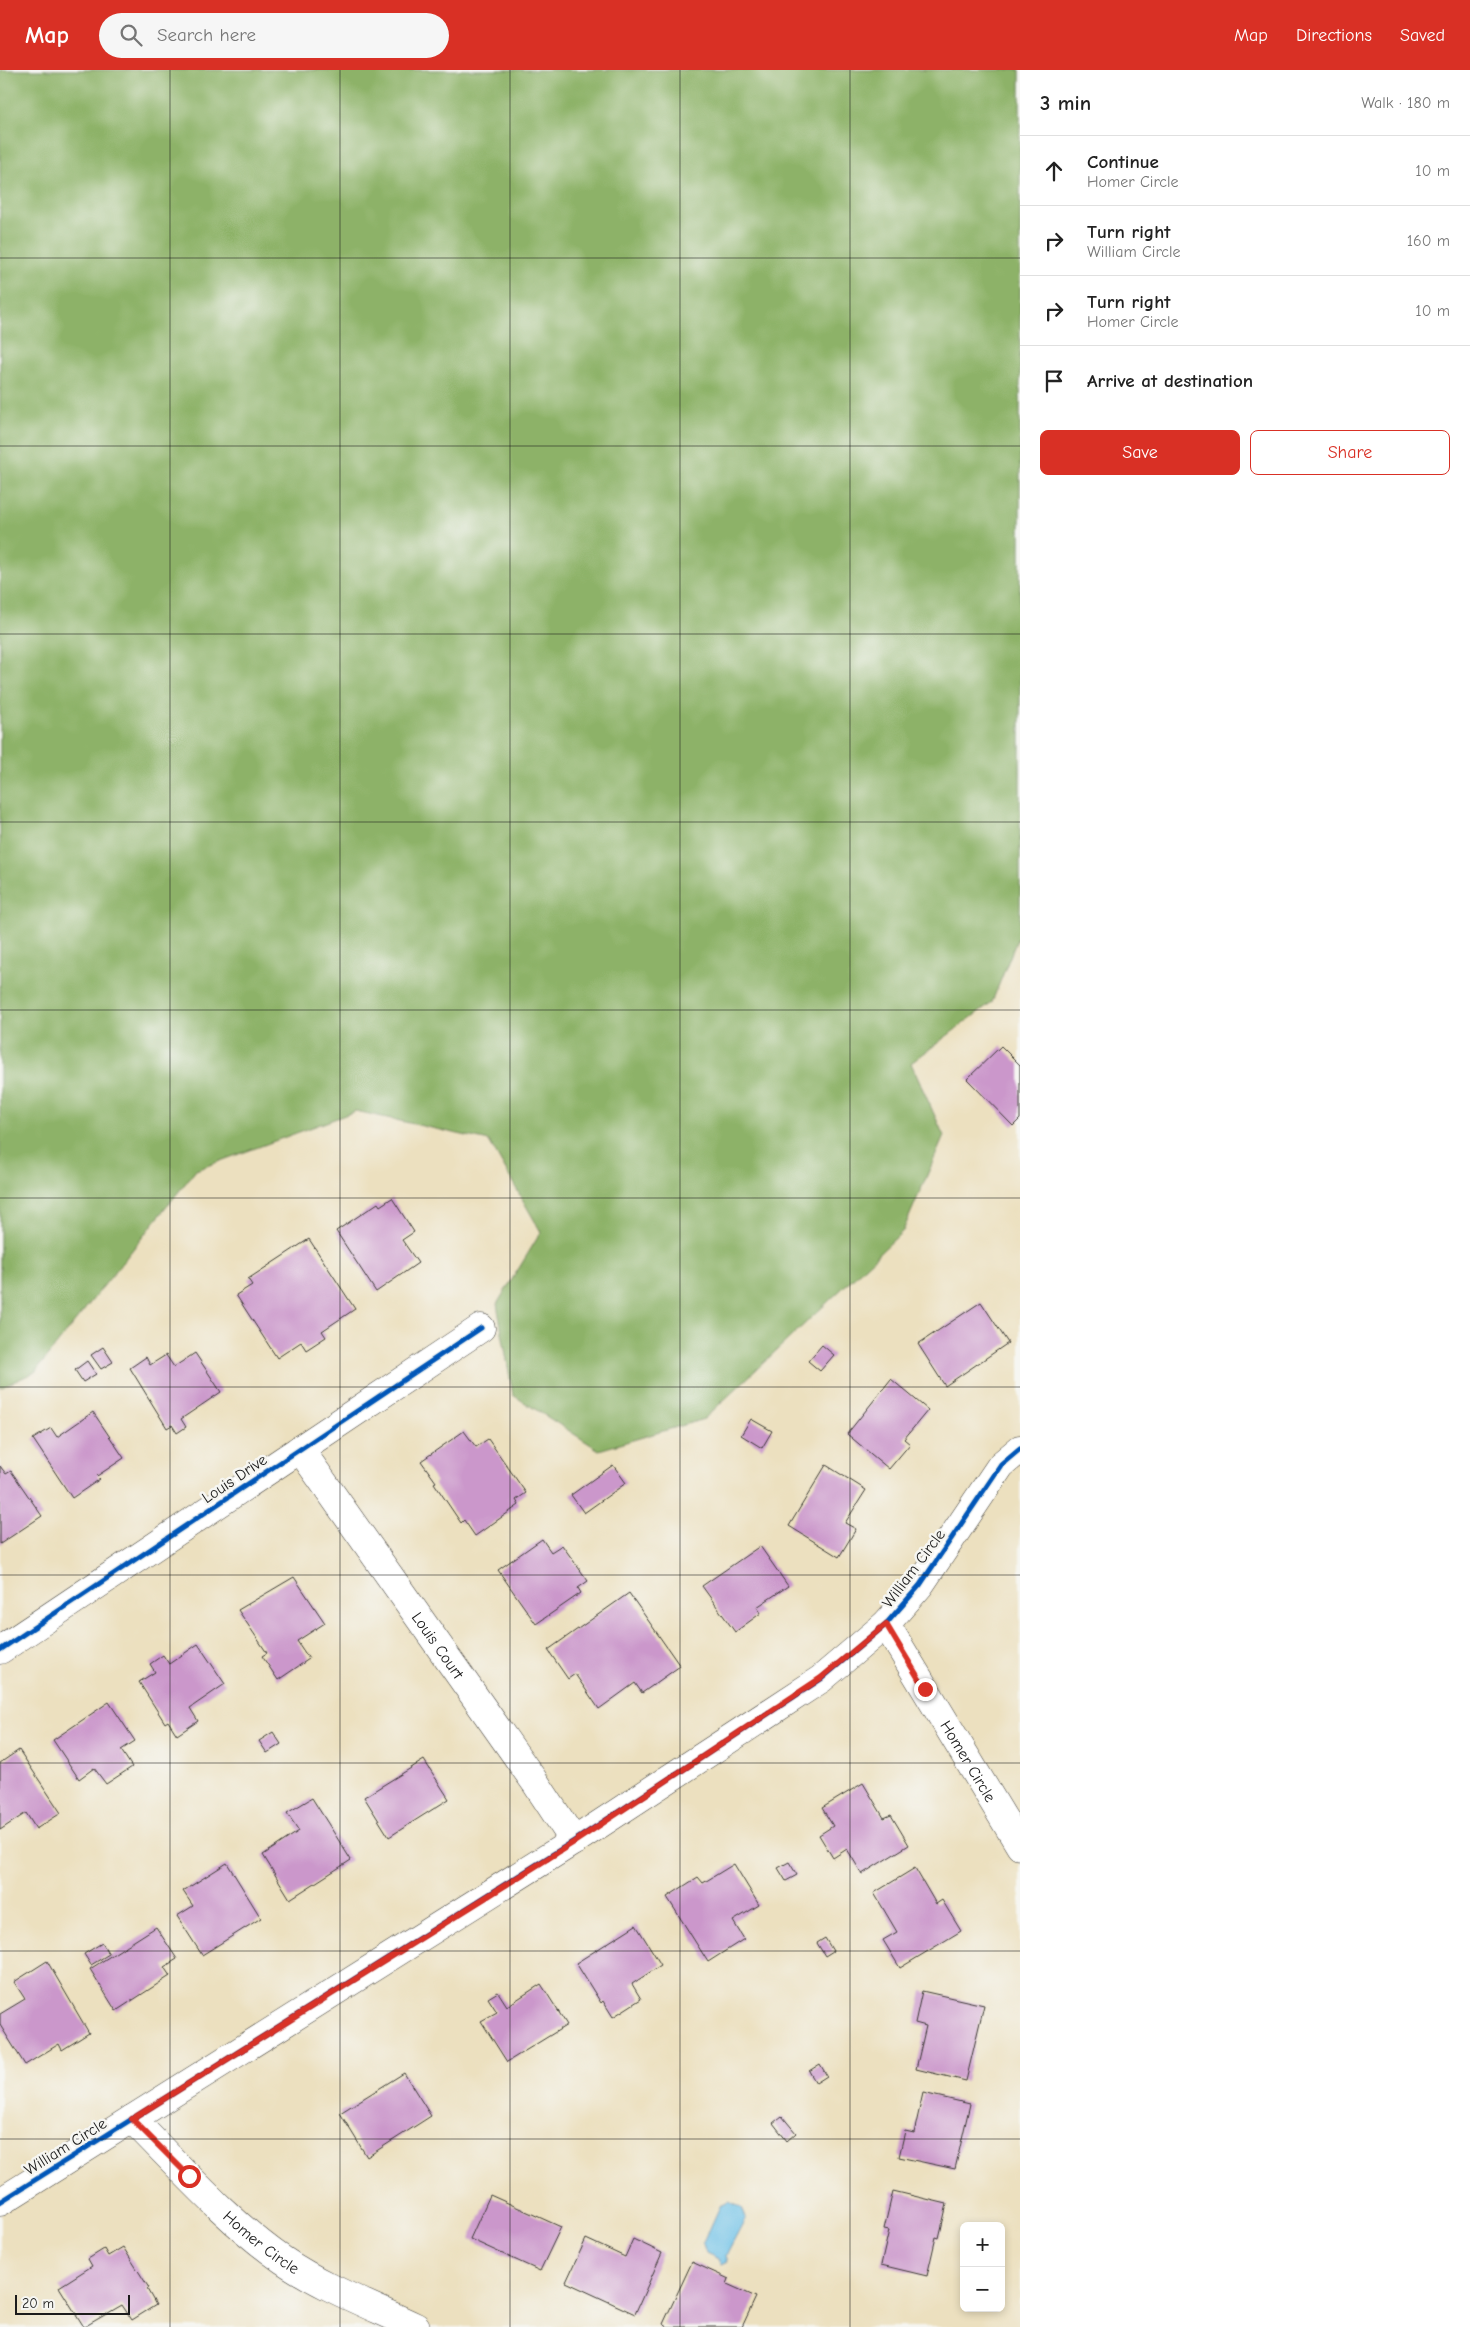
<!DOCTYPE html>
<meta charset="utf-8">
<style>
:root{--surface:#fff;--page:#f6f6f6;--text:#222;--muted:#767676;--line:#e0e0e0;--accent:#d93025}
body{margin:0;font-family:"Comic Neue",sans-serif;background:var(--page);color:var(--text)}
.controls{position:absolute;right:15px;bottom:15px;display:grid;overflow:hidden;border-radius:8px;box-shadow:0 2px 8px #0003}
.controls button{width:45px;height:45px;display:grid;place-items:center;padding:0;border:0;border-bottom:1px solid var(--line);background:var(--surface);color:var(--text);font:25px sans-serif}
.scale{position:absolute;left:15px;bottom:12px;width:115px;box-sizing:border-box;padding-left:5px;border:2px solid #1c1c1c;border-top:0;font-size:14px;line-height:18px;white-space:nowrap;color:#1c1c1c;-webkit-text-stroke:4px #f6f6f2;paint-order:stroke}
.stop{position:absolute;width:15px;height:15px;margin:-11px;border:4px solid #d93025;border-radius:50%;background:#fff}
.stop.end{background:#d93025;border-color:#fff;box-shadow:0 1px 5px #0008}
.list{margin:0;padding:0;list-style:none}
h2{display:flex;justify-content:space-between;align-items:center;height:65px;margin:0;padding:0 20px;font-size:21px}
h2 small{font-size:16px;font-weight:400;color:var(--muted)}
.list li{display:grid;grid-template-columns:32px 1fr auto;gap:15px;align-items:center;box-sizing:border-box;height:70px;padding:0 20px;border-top:1px solid var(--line)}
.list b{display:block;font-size:19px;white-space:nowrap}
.list p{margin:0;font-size:16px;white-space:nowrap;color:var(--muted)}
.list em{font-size:16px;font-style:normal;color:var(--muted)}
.actions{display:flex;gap:10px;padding:15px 20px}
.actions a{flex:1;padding:11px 0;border:1px solid var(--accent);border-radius:8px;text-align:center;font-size:18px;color:var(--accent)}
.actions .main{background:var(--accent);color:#fff}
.icon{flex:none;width:28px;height:28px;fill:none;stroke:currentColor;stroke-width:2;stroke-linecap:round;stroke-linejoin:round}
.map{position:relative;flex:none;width:1020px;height:2257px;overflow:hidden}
header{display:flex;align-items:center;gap:30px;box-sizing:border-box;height:70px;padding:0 25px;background:var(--accent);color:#fff}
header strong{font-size:24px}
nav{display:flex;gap:28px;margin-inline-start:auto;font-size:18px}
.search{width:350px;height:45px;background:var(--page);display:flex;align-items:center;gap:12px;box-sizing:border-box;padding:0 18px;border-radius:28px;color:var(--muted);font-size:19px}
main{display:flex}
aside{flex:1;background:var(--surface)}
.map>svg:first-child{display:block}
.forest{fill:#8db267;stroke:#546742}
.water{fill:#6ac0e7;stroke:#436e82}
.building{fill:#cb97cb}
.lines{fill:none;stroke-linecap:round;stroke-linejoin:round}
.street-casing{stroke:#3b3934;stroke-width:29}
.street{stroke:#fff;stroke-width:28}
.cycleway-casing{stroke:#f6f6f2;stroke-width:8}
.cycleway{stroke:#0057b8;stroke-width:5}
.route{stroke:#d93025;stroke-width:6}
.grid{fill:none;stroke:#1c1c1c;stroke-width:1;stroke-opacity:0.55}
.labels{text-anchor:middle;stroke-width:5;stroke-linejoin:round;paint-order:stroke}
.street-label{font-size:16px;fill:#1c1c1c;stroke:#f6f6f2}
</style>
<header>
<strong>Map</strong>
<div class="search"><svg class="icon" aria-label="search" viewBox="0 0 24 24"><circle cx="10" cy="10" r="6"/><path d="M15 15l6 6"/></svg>Search here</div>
<nav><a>Map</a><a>Directions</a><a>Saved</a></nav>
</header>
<main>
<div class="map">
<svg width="1020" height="2257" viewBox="0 0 1020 2257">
<rect width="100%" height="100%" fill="#f6f6f2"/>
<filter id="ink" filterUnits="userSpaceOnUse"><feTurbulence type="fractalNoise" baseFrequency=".02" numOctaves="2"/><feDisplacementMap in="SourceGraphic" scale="10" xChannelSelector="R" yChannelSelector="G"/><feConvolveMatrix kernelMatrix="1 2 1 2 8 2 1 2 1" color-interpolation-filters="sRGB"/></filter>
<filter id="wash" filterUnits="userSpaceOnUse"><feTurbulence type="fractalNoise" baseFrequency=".0096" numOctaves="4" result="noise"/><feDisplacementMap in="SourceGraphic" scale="20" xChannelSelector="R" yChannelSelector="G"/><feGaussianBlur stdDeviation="1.12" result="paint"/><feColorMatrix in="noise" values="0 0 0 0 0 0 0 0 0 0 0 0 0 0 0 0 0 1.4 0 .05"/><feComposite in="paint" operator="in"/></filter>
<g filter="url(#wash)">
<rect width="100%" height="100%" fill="#ece0bf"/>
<path class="forest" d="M 0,0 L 1020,0 L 1020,862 L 992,932 L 911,993 L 944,1066 L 903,1161 L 704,1349 L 599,1380 L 513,1325 L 497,1234 L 541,1162 L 489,1071 L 356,1041 L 196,1100 L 35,1302 L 0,1318 Z"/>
<path class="water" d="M 729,2132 L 742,2138 L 746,2148 L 726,2186 L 728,2191 L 722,2194 L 719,2189 L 706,2183 L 703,2174 L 720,2136 Z"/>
<g id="blocks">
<g class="building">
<path d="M 1001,976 L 1020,995 L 1020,1049 L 1013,1056 L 967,1009 Z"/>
<path d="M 392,1128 L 414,1162 L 402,1170 L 418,1193 L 376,1222 L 336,1161 L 378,1133 L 380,1136 Z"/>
<path d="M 309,1169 L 355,1239 L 322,1261 L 326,1267 L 306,1280 L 301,1272 L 277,1288 L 236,1225 L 252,1215 L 248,1209 Z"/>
<path d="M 981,1232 L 1008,1273 L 945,1316 L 918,1274 Z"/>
<path d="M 822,1275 L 834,1285 L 820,1301 L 808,1291 Z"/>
<path d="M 103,1277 L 113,1292 L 101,1299 L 91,1285 Z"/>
<path d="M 195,1283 L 221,1322 L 181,1349 L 186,1357 L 177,1363 L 172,1355 L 167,1358 L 130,1298 L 146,1287 L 150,1295 L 166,1285 L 174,1297 Z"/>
<path d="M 87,1291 L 96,1304 L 83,1312 L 75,1300 Z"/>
<path d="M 891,1309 L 928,1340 L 904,1369 L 910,1374 L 889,1399 L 847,1364 Z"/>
<path d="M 93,1342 L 124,1388 L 97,1406 L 100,1409 L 72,1428 L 33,1369 L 51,1358 L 57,1367 Z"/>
<path d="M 751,1349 L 772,1361 L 762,1378 L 741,1365 Z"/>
<path d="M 464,1361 L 476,1377 L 488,1369 L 526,1423 L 516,1430 L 519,1435 L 475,1466 L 464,1450 L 461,1453 L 434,1413 L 436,1412 L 421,1391 Z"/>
<path d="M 613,1395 L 626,1413 L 584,1443 L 571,1425 Z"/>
<path d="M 826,1395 L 866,1420 L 845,1453 L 856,1459 L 839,1487 L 789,1456 Z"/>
<path d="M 0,1396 L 6,1404 L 11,1401 L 42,1446 L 0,1474 Z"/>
<path d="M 542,1469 L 551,1482 L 562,1475 L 588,1511 L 578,1518 L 581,1523 L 536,1554 L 498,1500 Z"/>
<path d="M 760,1476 L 788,1516 L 757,1537 L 761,1543 L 735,1562 L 702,1516 Z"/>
<path d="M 294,1507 L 325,1553 L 297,1571 L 309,1589 L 278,1610 L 262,1586 L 267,1583 L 238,1540 Z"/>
<path d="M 629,1523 L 680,1596 L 642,1623 L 635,1613 L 599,1639 L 575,1604 L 568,1609 L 548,1580 Z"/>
<path d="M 198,1574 L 225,1614 L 190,1638 L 198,1651 L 177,1665 L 168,1651 L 165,1653 L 139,1612 L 155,1602 L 150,1594 L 163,1585 L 169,1594 Z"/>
<path d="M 109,1632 L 135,1671 L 121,1680 L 132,1697 L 106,1714 L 94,1698 L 79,1709 L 53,1670 Z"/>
<path d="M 273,1662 L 281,1674 L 267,1683 L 259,1671 Z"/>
<path d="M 19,1680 L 61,1743 L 36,1759 L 26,1743 L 0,1760 L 0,1693 Z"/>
<path d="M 424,1690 L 449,1729 L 389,1767 L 364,1727 Z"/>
<path d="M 863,1713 L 884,1748 L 891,1745 L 909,1775 L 862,1804 L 847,1779 L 833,1788 L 819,1765 L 833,1756 L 822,1738 Z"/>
<path d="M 312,1728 L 351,1790 L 290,1829 L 263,1785 L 299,1761 L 287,1743 Z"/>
<path d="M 789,1792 L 797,1805 L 786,1811 L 778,1798 Z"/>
<path d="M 227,1793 L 261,1848 L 202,1885 L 177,1846 L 193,1836 L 183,1821 Z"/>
<path d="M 734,1794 L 759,1835 L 733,1851 L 744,1869 L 708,1892 L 667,1827 L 698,1807 L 703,1813 Z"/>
<path d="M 915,1798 L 936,1834 L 942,1830 L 961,1861 L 900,1898 L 883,1870 L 897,1862 L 874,1823 Z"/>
<path d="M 636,1855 L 661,1895 L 632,1914 L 641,1929 L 613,1947 L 603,1931 L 601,1933 L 576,1893 Z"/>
<path d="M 156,1857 L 177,1889 L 164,1897 L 170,1906 L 116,1941 L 90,1899 Z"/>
<path d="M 825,1868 L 833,1881 L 825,1886 L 817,1873 Z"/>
<path d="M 102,1873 L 109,1884 L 91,1895 L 84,1884 Z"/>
<path d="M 47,1891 L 89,1963 L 62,1980 L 59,1974 L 25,1995 L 0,1955 L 0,1944 L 25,1929 L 14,1912 Z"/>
<path d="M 541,1914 L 567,1955 L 507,1992 L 481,1951 L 497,1942 L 488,1928 L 498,1922 L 507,1936 Z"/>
<path d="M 922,1921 L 984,1935 L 966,2011 L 916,1999 L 926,1956 L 915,1953 Z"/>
<path d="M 820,1994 L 827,2006 L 816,2013 L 809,2001 Z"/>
<path d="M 404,2003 L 431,2046 L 367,2087 L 340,2043 Z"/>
<path d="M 923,2023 L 970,2034 L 955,2099 L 899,2087 L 905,2061 L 914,2063 Z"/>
<path d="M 782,2046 L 796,2063 L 787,2071 L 773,2053 Z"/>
<path d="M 893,2121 L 947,2134 L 939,2168 L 936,2167 L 927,2206 L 881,2195 L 889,2160 L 884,2159 Z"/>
<path d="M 490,2125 L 561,2157 L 540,2201 L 470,2169 Z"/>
<path d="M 586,2169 L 625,2187 L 633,2169 L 662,2183 L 635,2244 L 566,2212 Z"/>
<path d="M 123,2177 L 149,2218 L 147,2219 L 156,2235 L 132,2250 L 122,2235 L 84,2257 L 59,2217 L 92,2196 L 88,2189 L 104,2179 L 108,2186 Z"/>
<path d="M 692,2192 L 729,2209 L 727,2214 L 756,2227 L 742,2257 L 668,2257 L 663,2254 Z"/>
</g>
</g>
</g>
<g filter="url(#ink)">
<use href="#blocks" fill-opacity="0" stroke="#3b3934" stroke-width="1"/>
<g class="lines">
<g class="street-casing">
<g id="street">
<path id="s1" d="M 300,1379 L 537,1715 L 574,1771"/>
<path id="s2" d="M 886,1554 L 1020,1776"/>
<path d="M 0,1580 L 481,1258"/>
<path id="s3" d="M 132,2049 C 180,2097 227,2151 283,2190 C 324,2218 372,2236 416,2257"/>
<path d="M 0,2132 L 574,1771 L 821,1609 L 886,1554 L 920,1515 L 1001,1395 L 1020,1379"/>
</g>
</g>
<use href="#street" class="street"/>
<g class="cycleway-casing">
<g id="cycleway">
<path d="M 0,1580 L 481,1258"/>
<path d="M 0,2132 L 574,1771 L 821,1609 L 886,1554 L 920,1515 L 1001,1395 L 1020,1379"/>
</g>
</g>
<use href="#cycleway" class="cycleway"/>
</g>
</g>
<g class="lines" filter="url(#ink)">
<path class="route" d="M 189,2106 L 132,2049 L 574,1772 L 821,1608 L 886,1554 L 925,1619"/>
</g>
<path class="grid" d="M 170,0 L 170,2257M 340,0 L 340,2257M 510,0 L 510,2257M 680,0 L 680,2257M 850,0 L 850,2257M 0,188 L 1020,188M 0,376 L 1020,376M 0,564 L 1020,564M 0,752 L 1020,752M 0,940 L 1020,940M 0,1128 L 1020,1128M 0,1317 L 1020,1317M 0,1505 L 1020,1505M 0,1693 L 1020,1693M 0,1881 L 1020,1881M 0,2069 L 1020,2069"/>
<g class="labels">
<g class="street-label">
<text transform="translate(234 1408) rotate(-34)" y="6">Louis Drive</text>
<text transform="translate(913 1498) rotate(-53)" y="6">William Circle</text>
<text dy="6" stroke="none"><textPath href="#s1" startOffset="240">Louis Court</textPath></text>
<text dy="6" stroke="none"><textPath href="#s2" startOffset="160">Homer Circle</textPath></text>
<text transform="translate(65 2076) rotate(-32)" y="6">William Circle</text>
<text dy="6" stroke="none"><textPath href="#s3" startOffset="179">Homer Circle</textPath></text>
</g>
</g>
</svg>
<div class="controls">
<button>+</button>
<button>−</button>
</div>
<div class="scale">20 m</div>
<div class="stop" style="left:189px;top:2106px"></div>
<div class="stop end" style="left:925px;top:1619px"></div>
</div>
<aside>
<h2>3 min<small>Walk · 180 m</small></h2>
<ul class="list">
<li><svg class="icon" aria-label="ahead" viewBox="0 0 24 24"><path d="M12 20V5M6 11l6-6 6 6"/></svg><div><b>Continue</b><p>Homer Circle</p></div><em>10 m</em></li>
<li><svg class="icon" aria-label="right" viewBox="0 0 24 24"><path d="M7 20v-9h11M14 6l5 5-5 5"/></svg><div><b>Turn right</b><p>William Circle</p></div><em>160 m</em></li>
<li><svg class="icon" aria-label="right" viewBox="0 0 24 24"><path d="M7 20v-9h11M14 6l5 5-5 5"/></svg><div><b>Turn right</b><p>Homer Circle</p></div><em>10 m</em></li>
<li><svg class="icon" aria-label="arrive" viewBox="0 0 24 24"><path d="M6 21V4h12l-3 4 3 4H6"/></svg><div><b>Arrive at destination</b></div></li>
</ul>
<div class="actions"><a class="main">Save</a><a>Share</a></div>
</aside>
</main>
